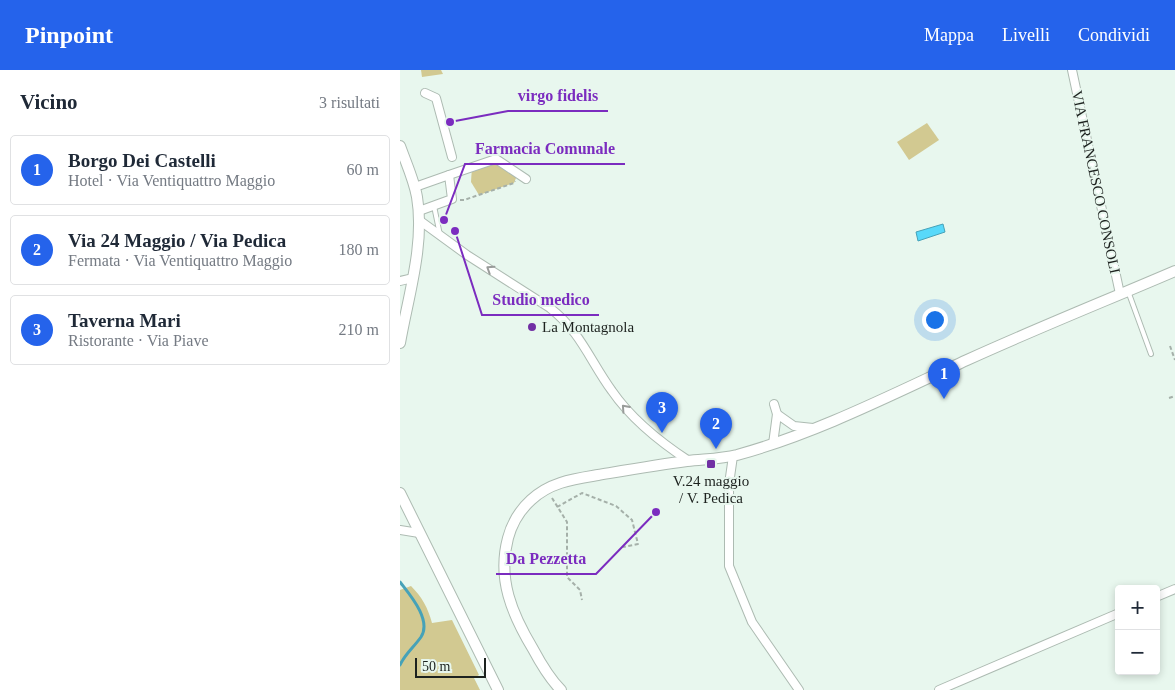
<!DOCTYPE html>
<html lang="it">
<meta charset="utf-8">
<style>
:root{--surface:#fff;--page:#f6f6f7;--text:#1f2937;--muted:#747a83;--line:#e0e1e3;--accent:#2563eb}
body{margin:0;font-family:Georgia,serif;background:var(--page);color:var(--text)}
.controls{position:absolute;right:15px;bottom:15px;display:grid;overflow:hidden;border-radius:5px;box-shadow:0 2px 8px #0003}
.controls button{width:45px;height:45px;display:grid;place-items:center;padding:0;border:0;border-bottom:1px solid var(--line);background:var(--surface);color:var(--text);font:25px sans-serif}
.scale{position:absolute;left:15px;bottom:12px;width:71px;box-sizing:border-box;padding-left:5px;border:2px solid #1d221f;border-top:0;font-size:14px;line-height:18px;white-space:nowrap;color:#1d221f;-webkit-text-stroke:4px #e8f7ee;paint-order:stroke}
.you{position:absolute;left:534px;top:249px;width:18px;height:18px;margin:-12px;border:4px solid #fff;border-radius:50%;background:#1a73e8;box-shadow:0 0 0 8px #1a73e833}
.badge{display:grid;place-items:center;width:32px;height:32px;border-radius:50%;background:var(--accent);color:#fff;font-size:16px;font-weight:700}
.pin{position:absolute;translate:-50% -41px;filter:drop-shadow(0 1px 2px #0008)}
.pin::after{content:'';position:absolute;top:26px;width:18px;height:15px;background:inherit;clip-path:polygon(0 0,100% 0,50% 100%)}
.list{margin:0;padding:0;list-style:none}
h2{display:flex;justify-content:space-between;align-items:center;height:65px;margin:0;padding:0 20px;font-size:21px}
h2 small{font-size:16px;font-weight:400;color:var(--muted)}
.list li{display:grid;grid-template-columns:32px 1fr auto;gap:15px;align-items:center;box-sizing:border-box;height:70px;margin:0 10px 10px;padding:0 10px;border:1px solid var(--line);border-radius:5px}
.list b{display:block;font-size:19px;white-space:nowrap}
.list p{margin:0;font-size:16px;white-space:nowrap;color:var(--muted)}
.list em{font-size:16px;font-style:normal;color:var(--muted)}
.map{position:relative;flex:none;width:775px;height:620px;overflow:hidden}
header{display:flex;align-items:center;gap:30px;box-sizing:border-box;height:70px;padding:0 25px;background:var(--accent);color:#fff}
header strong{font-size:24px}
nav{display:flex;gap:28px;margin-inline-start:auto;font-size:18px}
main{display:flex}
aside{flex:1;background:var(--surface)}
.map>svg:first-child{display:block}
.green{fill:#d2c991}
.water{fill:#58d9fa;stroke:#46a2b8}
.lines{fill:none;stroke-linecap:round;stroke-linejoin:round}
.stream{stroke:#46a2b8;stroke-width:3}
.lane-casing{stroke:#adbbb2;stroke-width:6}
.street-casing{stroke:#adbbb2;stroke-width:10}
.secondary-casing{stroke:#adbbb2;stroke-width:12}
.path{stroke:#a5b0a9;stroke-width:2;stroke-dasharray:4 2.5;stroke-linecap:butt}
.lane{stroke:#fff;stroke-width:4}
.street{stroke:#fff;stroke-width:8}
.secondary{stroke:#fff;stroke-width:10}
.oneway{stroke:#999c9a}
.poi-dot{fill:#712fa4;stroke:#e8f7ee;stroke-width:2}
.labels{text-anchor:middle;stroke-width:4;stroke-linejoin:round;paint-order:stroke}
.street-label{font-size:15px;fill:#1d221f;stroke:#e8f7ee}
.poi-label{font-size:15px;fill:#1d221f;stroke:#e8f7ee;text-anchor:start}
.leader{fill:none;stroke:#7b2cbf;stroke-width:2}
.callout-dot{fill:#7b2cbf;stroke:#e8f7ee;stroke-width:2}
.callout-label{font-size:16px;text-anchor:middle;font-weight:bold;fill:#7b2cbf;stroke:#e8f7ee;stroke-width:4;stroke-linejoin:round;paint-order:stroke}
</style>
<header>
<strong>Pinpoint</strong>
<nav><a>Mappa</a><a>Livelli</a><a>Condividi</a></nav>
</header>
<main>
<aside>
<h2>Vicino<small>3 risultati</small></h2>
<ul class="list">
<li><span class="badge">1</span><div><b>Borgo Dei Castelli</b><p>Hotel · Via Ventiquattro Maggio</p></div><em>60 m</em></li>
<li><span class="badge">2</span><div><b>Via 24 Maggio / Via Pedica</b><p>Fermata · Via Ventiquattro Maggio</p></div><em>180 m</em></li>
<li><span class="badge">3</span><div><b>Taverna Mari</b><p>Ristorante · Via Piave</p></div><em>210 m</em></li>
</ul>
</aside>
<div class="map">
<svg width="775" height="620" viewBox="0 0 775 620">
<rect width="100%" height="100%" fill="#e8f7ee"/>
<g class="green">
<path d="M 21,0 L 41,0 L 43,4 L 22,7 Z"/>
<path d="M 527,53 L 539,70 L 509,90 L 497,72 Z"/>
<path d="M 96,89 L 118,103 L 114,113 L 79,125 L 71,112 L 72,97 Z"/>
<path d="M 11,516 C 22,527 28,538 32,553 L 52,550 L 79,605 L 74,608 L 80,620 L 0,620 L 0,520 Z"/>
</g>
<path class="water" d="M 543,154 L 545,162 L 518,171 L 516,162 Z"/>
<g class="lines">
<path class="stream" d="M 0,512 C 10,525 32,550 21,567 C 14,577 5,584 0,595"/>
<g class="lane-casing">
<g id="lane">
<path d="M 34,136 L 40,165"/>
<path d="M 728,221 L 751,284"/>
</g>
</g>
<g class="street-casing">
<g id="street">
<path d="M 672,0 L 720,224"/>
<path d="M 25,23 L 36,28 L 52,87"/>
<path d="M 49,105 L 96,89 L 126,109"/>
<path d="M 15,117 L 49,105 L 52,129 L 19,141"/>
<path d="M 19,150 L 67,185 L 150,238 C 181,262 190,291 212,321 C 232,350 260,372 289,391"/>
<path d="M 0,211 L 13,208"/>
<path d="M 374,334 L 377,344"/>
<path d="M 373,374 L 377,344 L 394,356 L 413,358"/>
<path d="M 333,386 L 329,414 L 329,496 L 352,552 L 399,620"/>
<path d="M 0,460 L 19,463"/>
<path d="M 756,527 L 775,519"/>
<path d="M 539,620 L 719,543"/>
</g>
</g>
<g class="secondary-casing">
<g id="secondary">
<path d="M 0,76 C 6,93 14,110 17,127 C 25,174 8,227 0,273"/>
<path d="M 0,423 L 98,620"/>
<path d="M 161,620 C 149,608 141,594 133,579 C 112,544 97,509 108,468 C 112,453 120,440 131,430 C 150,412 174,409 198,405 C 228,400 257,395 287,391 C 304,389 321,389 337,385 C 417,363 491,325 567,290 C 635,259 705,231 775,201"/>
</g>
</g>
<g class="path">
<path d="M 60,130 L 64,130 L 114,113 L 115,111"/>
<path d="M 770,276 L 775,290"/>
<path d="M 769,328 L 775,326"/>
<path d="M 152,428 L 167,452 L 167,507 L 180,520 L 182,530"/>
<path d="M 157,437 L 182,423 L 216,436 L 232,450 L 238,474 L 223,477"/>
</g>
<use href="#lane" class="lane"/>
<use href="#street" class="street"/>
<use href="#secondary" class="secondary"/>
</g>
<defs><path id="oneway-chevron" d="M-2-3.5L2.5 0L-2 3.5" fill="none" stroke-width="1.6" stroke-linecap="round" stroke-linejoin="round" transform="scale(1.25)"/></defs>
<g class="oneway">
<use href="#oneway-chevron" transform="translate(90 199) rotate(-147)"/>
<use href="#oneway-chevron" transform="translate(225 338) rotate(-132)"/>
</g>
<g class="poi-dot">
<circle cx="132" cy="257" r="5"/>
<rect x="306" y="389" width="10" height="10" rx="2.5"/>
</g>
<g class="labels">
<g class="street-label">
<text transform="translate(696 112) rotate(78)" y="5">VIA FRANCESCO CONSOLI</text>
</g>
<g class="poi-label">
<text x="142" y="262">La Montagnola</text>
<text x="311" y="416" text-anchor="middle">V.24 maggio<tspan x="311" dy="17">/ V. Pedica</tspan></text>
</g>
</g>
<path class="leader" d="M50 52L108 41H208M44 150L65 94H225M55 161L82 245H199M256 442L196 504H96"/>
<g class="callout-dot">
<circle cx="50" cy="52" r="5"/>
<circle cx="44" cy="150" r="5"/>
<circle cx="55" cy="161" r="5"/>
<circle cx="256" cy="442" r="5"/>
</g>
<g class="callout-label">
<text x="158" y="31">virgo fidelis</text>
<text x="145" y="84">Farmacia Comunale</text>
<text x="141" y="235">Studio medico</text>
<text x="146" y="494">Da Pezzetta</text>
</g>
</svg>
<div class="controls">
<button>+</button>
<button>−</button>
</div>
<div class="scale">50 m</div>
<div class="you"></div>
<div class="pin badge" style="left:544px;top:329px">1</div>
<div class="pin badge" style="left:316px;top:379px">2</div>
<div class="pin badge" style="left:262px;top:363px">3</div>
</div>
</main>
